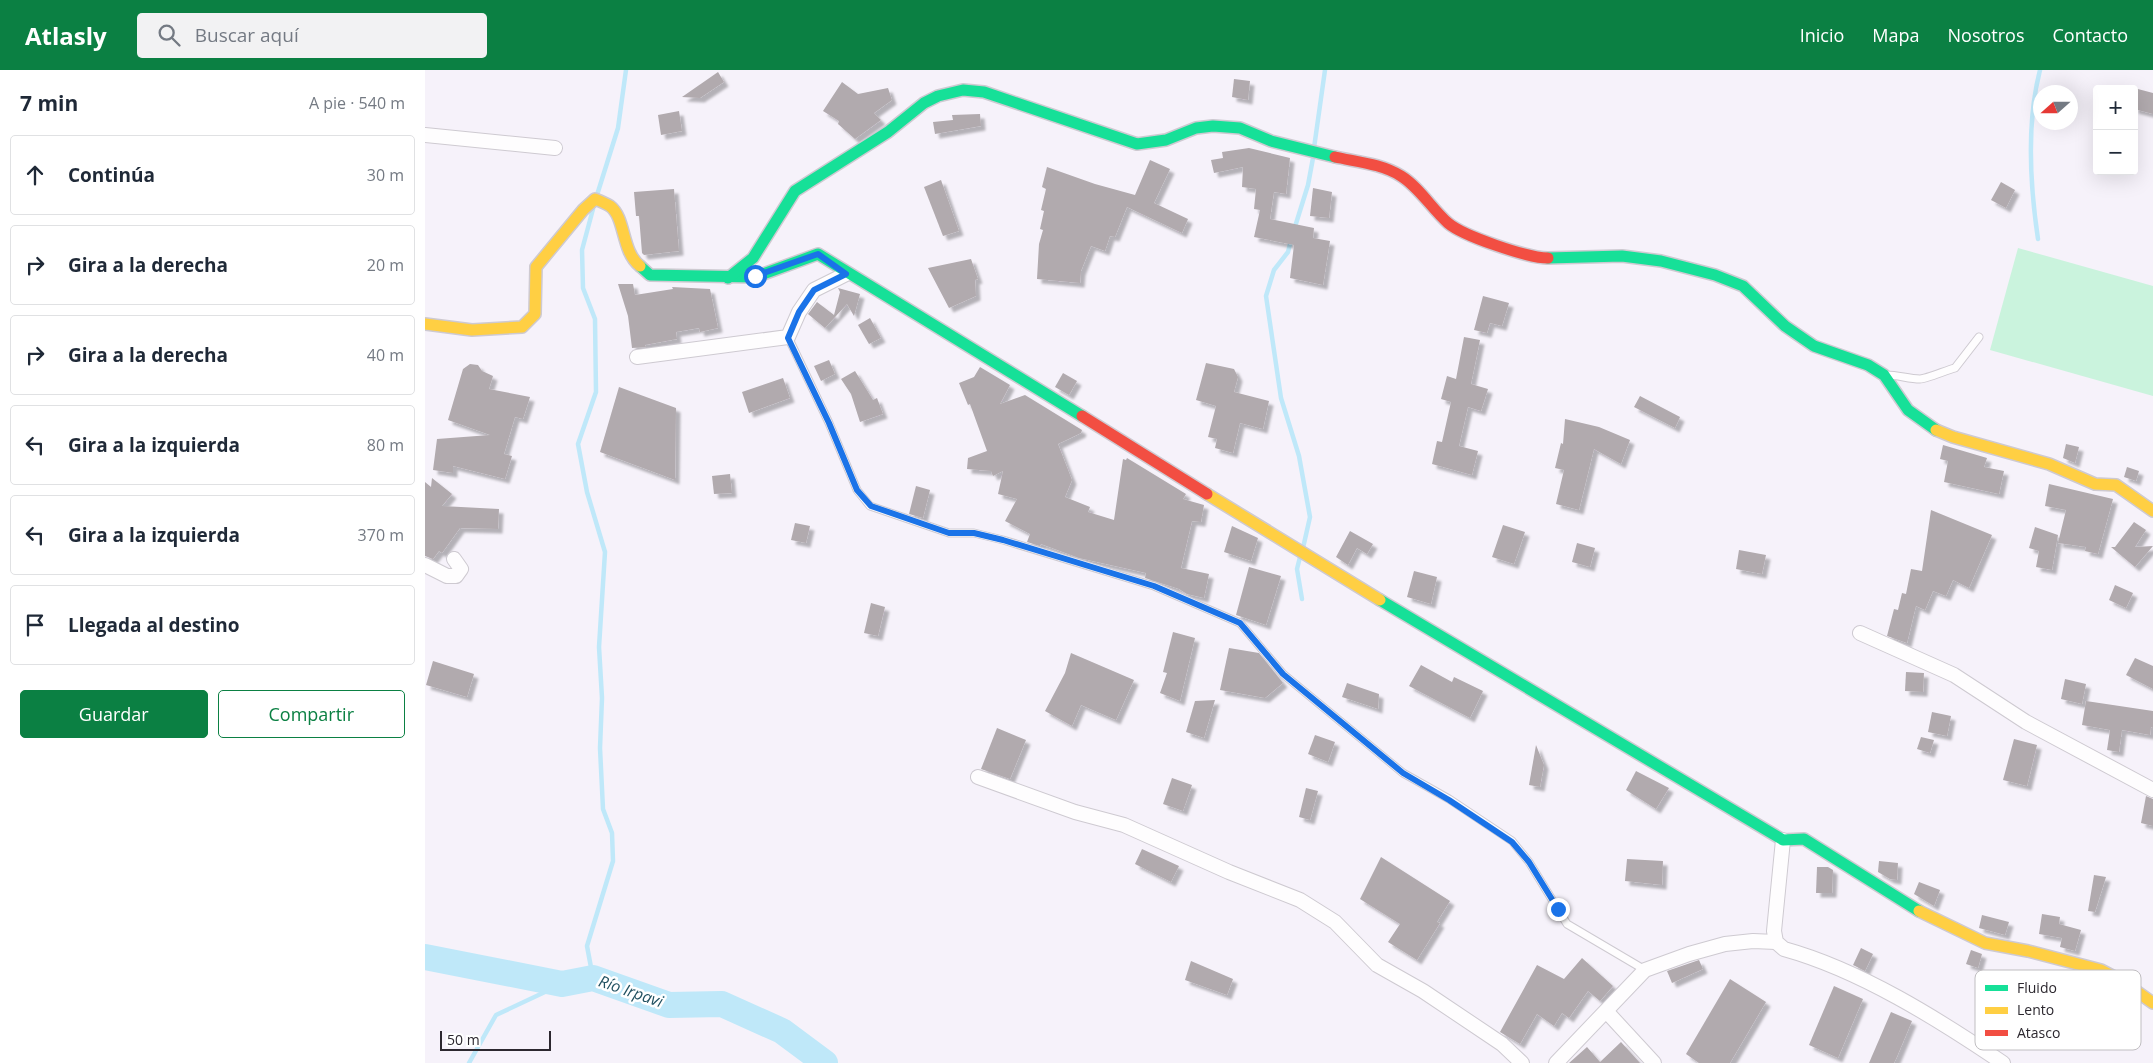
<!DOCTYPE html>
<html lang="es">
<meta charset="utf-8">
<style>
:root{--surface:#fff;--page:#f2f2f3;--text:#1f2937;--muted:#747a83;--line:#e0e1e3;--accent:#0b8043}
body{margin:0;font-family:"Open Sans",sans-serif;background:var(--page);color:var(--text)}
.controls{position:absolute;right:15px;top:15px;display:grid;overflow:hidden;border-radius:5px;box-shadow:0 5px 20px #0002}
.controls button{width:45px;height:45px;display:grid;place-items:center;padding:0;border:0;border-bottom:1px solid var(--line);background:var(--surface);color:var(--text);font:25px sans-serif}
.compass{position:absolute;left:1608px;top:15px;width:45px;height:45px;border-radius:50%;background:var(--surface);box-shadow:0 5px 20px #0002;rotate:249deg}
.scale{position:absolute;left:15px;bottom:12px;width:111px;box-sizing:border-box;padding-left:5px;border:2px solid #2c282f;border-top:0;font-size:14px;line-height:18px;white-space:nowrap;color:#2c282f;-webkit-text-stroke:4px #fff;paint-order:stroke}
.stop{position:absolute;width:15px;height:15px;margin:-11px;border:4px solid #1a73e8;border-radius:50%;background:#fff}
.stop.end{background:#1a73e8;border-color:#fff;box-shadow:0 1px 5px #0008}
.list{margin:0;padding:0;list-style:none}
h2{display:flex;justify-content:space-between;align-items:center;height:65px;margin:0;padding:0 20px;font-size:21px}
h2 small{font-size:16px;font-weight:400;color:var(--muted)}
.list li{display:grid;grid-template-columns:32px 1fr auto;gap:15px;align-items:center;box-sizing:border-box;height:80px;margin:0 10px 10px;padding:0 10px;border:1px solid var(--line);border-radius:5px}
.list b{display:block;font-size:19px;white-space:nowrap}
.list em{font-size:16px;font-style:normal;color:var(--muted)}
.actions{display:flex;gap:10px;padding:15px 20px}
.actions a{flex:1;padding:11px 0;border:1px solid var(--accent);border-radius:5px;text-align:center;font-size:18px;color:var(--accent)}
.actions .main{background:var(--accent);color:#fff}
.icon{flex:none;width:28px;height:28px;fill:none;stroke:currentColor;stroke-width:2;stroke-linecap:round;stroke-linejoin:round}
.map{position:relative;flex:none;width:1728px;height:993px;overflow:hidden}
header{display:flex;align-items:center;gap:30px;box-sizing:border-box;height:70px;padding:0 25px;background:var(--accent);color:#fff}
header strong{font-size:24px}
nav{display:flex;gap:28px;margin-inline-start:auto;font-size:18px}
.search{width:350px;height:45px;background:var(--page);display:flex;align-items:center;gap:12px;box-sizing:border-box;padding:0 18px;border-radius:5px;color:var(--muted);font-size:19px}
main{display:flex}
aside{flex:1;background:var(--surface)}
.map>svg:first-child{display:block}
.grass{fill:#caf3dd}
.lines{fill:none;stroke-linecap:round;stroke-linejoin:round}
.stream{stroke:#bfe8f9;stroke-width:4.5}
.river{stroke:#bfe8f9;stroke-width:26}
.building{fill:#b1aaae;filter:url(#shadow)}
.lane-casing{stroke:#cecad1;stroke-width:9}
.street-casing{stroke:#cecad1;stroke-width:16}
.fast-casing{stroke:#cecad1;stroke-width:14}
.slow-casing{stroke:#cecad1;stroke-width:14}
.jam-casing{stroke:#cecad1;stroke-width:14}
.lane{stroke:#fefdfe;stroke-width:7}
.street{stroke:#fefdfe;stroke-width:14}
.fast{stroke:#16e098;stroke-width:11}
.slow{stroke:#ffcf43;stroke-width:11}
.jam{stroke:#f24e42;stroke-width:11}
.route{stroke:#1a73e8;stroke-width:6}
.labels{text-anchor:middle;stroke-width:5;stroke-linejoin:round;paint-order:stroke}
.water-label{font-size:16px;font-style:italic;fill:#215161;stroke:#fff}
.key{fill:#fff;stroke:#c0bec1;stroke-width:1}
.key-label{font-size:14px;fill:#2c282f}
</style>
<header>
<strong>Atlasly</strong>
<div class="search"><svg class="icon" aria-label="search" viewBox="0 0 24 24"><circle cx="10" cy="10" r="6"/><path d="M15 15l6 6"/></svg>Buscar aquí</div>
<nav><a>Inicio</a><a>Mapa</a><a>Nosotros</a><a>Contacto</a></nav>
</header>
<main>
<aside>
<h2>7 min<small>A pie · 540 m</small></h2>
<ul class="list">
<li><svg class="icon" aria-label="ahead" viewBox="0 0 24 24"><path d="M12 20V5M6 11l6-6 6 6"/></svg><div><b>Continúa</b></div><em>30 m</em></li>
<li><svg class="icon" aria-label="right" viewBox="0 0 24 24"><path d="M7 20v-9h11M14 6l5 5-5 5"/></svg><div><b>Gira a la derecha</b></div><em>20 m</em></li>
<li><svg class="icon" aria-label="right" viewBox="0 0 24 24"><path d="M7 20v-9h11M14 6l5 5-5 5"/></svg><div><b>Gira a la derecha</b></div><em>40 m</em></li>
<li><svg class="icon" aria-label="left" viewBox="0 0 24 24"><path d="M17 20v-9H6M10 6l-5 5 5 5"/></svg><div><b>Gira a la izquierda</b></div><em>80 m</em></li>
<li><svg class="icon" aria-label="left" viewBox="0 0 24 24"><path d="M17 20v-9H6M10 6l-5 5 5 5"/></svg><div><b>Gira a la izquierda</b></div><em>370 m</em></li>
<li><svg class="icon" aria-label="arrive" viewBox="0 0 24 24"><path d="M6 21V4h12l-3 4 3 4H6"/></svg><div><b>Llegada al destino</b></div></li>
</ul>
<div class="actions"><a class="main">Guardar</a><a>Compartir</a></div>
</aside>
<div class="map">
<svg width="1728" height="993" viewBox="0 0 1728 993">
<defs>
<filter id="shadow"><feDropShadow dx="4.5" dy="4.5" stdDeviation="1" flood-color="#0004"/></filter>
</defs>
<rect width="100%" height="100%" fill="#f6f2fa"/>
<path class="grass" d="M 1593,178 L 1728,216 L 1728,326 L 1565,280 Z"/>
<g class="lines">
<g class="stream">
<path d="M 889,78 L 900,0"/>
<path d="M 172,125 L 193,58 L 201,0"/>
<path d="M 168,139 L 157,180 L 158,218 L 170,249 L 171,322 L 153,374 L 162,422 L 180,482 L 174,577 L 177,628 L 175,678 L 178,739 L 187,763 L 188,791 L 162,876 L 168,908"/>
<path d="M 869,160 L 883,115 L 888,88"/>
<path d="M 1613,169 C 1605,115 1601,54 1615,0"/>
<path d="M 866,170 L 863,182 L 849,200 L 841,226 L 856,328 L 874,386 L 885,447 L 878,478"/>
<path d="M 875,487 L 872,499 L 877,529"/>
<path d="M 44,993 L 71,945 L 137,914"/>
</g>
<path class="river" d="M 0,887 L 137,914 L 168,908 L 244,935 L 297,934 L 357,961 L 400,993"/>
</g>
<g class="building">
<path d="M 293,2 L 299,12 L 275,28 L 257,27 Z"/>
<path d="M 809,9 L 825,11 L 823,30 L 807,27 Z"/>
<path d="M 417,12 L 433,24 L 463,18 L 467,30 L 449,43 L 456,50 L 430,69 L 413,54 L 414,51 L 398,41 Z"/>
<path d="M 1709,18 L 1728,23 L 1728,44 L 1709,39 Z"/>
<path d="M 254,41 L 257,61 L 236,65 L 233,45 Z"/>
<path d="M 555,44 L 556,56 L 510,64 L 508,52 L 528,50 L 527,45 Z"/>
<path d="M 824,78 L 865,88 L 861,124 L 849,122 L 845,149 L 889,158 L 888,168 L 905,171 L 898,215 L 865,208 L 869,175 L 829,167 L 835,140 L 829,139 L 831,119 L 817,117 L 818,97 L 789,103 L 786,90 L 798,88 L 797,82 Z"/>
<path d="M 725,90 L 745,99 L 729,133 L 763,149 L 757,163 L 702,137 L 690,167 L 685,166 L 680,181 L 666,176 L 656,201 L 655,213 L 612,209 L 614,174 L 618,160 L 615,159 L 619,141 L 616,140 L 621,119 L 617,117 L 622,97 L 670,114 L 710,125 Z"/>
<path d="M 516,110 L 534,161 L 518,166 L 499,117 Z"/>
<path d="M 1576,112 L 1590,120 L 1581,138 L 1566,130 Z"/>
<path d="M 888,118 L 907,122 L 904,148 L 885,146 Z"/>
<path d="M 249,119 L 254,181 L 219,185 L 217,183 L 214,146 L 211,146 L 209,122 Z"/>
<path d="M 546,189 L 553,209 L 550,210 L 551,226 L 524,238 L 503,198 Z"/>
<path d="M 193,214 L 208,214 L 210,225 L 248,219 L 247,217 L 285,219 L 293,258 L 275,262 L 274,258 L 251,262 L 252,269 L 220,275 L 221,277 L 207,278 L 203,246 Z"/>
<path d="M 413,218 L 435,224 L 429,246 L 422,234 L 400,258 L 383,244 L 392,232 L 409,245 L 415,222 Z"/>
<path d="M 1058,226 L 1084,233 L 1077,256 L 1065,253 L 1062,263 L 1049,260 Z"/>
<path d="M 445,248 L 456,268 L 444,274 L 433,255 Z"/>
<path d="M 1039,267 L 1055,270 L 1046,314 L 1063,319 L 1056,341 L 1043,337 L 1034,376 L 1053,381 L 1047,405 L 1007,394 L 1012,371 L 1017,372 L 1026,332 L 1016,329 L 1022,306 L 1031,309 Z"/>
<path d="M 404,290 L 410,304 L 396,311 L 389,296 Z"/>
<path d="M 781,293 L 809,299 L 813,307 L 809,322 L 844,331 L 838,359 L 815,353 L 808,383 L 790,378 L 792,369 L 783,367 L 791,336 L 771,330 Z"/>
<path d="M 45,294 L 53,295 L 57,301 L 68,306 L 64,319 L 105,327 L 98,349 L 90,347 L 79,384 L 87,386 L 80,409 L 28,396 L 28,403 L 8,400 L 12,369 L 65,365 L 23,350 L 38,299 Z"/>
<path d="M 555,297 L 585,315 L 575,334 L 600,325 L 657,360 L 656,363 L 633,374 L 647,410 L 640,427 L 665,437 L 663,442 L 689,450 L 698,389 L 701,390 L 702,388 L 761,424 L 758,429 L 779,435 L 776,452 L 767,451 L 756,498 L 784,504 L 779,528 L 762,524 L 754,519 L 720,508 L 721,503 L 654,488 L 616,474 L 615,476 L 602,472 L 605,464 L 580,451 L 592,429 L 573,424 L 578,401 L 568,406 L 566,401 L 542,399 L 543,388 L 562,381 L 545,334 L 543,335 L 534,313 L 549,307 Z"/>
<path d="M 430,301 L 448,330 L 452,328 L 458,344 L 435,352 L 426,324 L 416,309 Z"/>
<path d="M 638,303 L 652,311 L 644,325 L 630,317 Z"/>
<path d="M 358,308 L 365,328 L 324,343 L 317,322 Z"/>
<path d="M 194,317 L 251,338 L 250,410 L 175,382 Z"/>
<path d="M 1215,326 L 1255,347 L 1250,358 L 1209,337 Z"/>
<path d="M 1140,349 L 1174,357 L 1205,370 L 1196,394 L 1169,379 L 1154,440 L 1131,434 L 1139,400 L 1130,398 L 1136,373 L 1138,374 Z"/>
<path d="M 1641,374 L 1654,377 L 1650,393 L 1638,388 Z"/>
<path d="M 1518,375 L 1562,388 L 1559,397 L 1579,401 L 1574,424 L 1519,412 L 1523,391 L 1515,389 Z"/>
<path d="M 1702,397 L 1714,401 L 1711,411 L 1699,407 Z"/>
<path d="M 305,404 L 307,423 L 289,424 L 287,406 Z"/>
<path d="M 7,408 L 27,424 L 17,436 L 74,439 L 73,459 L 35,458 L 17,483 L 14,481 L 8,489 L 0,486 L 0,412 L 6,417 Z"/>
<path d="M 1624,414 L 1688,429 L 1673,484 L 1660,481 L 1661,477 L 1633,473 L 1641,440 L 1620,436 Z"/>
<path d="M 491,416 L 505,420 L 498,448 L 484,444 Z"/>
<path d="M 1506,440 L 1567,465 L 1544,518 L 1528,510 L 1521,526 L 1508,521 L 1500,540 L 1491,536 L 1482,573 L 1462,566 L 1469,539 L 1473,540 L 1477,523 L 1481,524 L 1486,499 L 1497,501 Z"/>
<path d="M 1709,452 L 1721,460 L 1710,477 L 1728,476 L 1710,497 L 1686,477 L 1690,477 Z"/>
<path d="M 370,453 L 385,456 L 381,473 L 366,470 Z"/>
<path d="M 1078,455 L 1100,462 L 1089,494 L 1067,487 Z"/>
<path d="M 807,456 L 833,468 L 826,491 L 799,482 Z"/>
<path d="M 1610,457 L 1633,465 L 1627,500 L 1611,497 L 1614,481 L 1604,478 Z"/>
<path d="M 925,461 L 948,474 L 942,484 L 932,478 L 923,495 L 911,487 Z"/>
<path d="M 1152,473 L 1170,478 L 1165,497 L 1147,492 Z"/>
<path d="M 1314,480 L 1341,485 L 1337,504 L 1311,499 Z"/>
<path d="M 824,497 L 856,506 L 841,555 L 811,545 Z"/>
<path d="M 989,501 L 1012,507 L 1006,534 L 982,527 Z"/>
<path d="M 1690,515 L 1708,523 L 1701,538 L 1684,530 Z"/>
<path d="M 446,533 L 460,537 L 453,566 L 439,563 Z"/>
<path d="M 748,562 L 770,568 L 755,631 L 735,623 L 742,603 L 738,602 Z"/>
<path d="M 804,578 L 834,583 L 858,613 L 840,628 L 795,620 Z"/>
<path d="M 646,583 L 709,610 L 691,650 L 656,635 L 647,656 L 620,641 L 640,603 Z"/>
<path d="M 1710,588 L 1728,596 L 1728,619 L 1701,605 Z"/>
<path d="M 8,591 L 49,604 L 42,627 L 1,615 Z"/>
<path d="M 996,595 L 1027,612 L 1029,607 L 1058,621 L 1045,648 L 984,616 Z"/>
<path d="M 1481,602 L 1499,603 L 1498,622 L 1480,621 Z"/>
<path d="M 1640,609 L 1661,614 L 1657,634 L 1636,629 Z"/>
<path d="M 922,613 L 954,624 L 953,639 L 917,627 Z"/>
<path d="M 790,630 L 779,668 L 761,662 L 770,631 Z"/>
<path d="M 1661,631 L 1728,641 L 1728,658 L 1726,657 L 1725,665 L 1697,660 L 1694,682 L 1682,680 L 1685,660 L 1657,655 Z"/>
<path d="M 1507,642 L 1526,646 L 1522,666 L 1503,662 Z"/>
<path d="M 572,658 L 601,670 L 585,709 L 556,699 Z"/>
<path d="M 890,665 L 910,672 L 903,692 L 883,684 Z"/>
<path d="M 1496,667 L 1509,670 L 1505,683 L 1492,679 Z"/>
<path d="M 1589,669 L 1612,675 L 1602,716 L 1578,710 Z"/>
<path d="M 1111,675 L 1119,695 L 1115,717 L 1104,715 Z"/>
<path d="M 1211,701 L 1244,718 L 1231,739 L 1201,720 Z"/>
<path d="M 747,708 L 767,715 L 758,741 L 738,734 Z"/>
<path d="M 881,718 L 893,721 L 885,750 L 874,747 Z"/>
<path d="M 1721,726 L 1728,729 L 1728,756 L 1716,753 Z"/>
<path d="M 717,779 L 754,796 L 746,812 L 710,794 Z"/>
<path d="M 956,787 L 1025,831 L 1012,852 L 1015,853 L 992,890 L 963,872 L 975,854 L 935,829 Z"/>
<path d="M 1202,789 L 1238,791 L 1237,815 L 1200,811 Z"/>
<path d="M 1454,791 L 1473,793 L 1472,810 L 1465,809 L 1453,802 Z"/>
<path d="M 1392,797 L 1403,797 L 1408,800 L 1407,823 L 1391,823 Z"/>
<path d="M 1669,805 L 1681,807 L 1670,842 L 1663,841 Z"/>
<path d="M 1494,812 L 1515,820 L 1509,836 L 1489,824 Z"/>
<path d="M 1617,844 L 1635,847 L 1634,854 L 1656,860 L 1650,881 L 1635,877 L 1637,868 L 1614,864 Z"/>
<path d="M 1557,845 L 1584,852 L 1580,865 L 1554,858 Z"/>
<path d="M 1436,878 L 1448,884 L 1440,901 L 1428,895 Z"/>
<path d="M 1546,880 L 1557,884 L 1553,898 L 1541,894 Z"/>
<path d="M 1157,888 L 1188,916 L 1175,931 L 1163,921 L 1144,948 L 1137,943 L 1129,956 L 1112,944 L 1095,974 L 1075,962 L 1112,895 L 1139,909 Z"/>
<path d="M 1274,890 L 1278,899 L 1247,913 L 1242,901 Z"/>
<path d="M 766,891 L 808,909 L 802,925 L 760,910 Z"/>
<path d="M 1305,909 L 1341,932 L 1305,993 L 1274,993 L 1261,984 Z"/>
<path d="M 1409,916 L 1438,929 L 1413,988 L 1384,975 Z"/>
<path d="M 1466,942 L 1487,951 L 1471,989 L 1469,993 L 1444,993 Z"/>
<path d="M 1196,972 L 1215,993 L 1144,993 L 1162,977 L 1175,992 Z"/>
</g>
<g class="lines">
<g class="lane-casing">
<g id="lane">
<path d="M 363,267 L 404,353 L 432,420 L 445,436 L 524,463 L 549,463 L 578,470 L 729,516 L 815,553 L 858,604 L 978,703 L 1024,729 L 1087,771 L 1104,792 L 1142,854 L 1220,900"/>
<path d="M 1462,305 C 1473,305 1484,309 1495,309 C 1501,309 1522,300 1530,298 L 1554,267"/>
</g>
</g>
<g class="street-casing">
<g id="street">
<path d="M 0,65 L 130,78"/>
<path d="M 212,287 L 363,267 L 374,242 L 389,220 L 421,204"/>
<path d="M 0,495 L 22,506 L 31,506 L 36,499 L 29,489"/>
<path d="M 1435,563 L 1529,605 L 1601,652 L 1728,720"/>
<path d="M 553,707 L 650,742 L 699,755 L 804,802 L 875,830 L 910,852 L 952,895 L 998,921 L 1077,974 L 1097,993"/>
<path d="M 1358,770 L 1349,861 L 1351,872 L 1359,879 C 1435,900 1513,949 1578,993"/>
<path d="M 1182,942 L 1229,993"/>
<path d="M 1131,993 L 1220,900 L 1264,884 L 1300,874 L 1328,871 L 1351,872"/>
</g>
</g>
<g class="fast-casing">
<g id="fast">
<path d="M 1123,188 L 1197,186 L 1236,191 L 1290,205 L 1318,216 L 1360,256 L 1389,276 L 1443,295 L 1459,305 L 1483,340 L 1511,360"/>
<path d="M 215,196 L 225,205 L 330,207 L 393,184 L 657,346"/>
<path d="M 303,208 L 328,188 L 370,121 L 463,62 L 499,33 L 513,26 L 538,20 L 559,22 L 712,74 L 741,70 L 771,58 L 788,56 L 815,58 L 846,71 L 910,87"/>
<path d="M 955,530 L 1358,770 L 1379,769 L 1494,841"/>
</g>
</g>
<g class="slow-casing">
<g id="slow">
<path d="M 0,254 L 47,260 L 97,257 L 110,244 L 111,197 L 158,140 L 170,129 C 175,131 180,133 185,136 C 201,148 196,181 215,196"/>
<path d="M 1511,360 L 1528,367 L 1624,394 L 1670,414 L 1691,415 L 1728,441"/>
<path d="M 782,424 L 955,530"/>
<path d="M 1494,841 L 1560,873 L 1603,881 L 1676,900 L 1697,911 L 1728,933"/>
</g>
</g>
<g class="jam-casing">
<g id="jam">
<path d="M 910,87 C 933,92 957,94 976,106 C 994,117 1007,139 1023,153 C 1038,166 1103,188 1123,188"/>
<path d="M 657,346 L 782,424"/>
</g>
</g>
<use href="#lane" class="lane"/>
<use href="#street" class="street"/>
<use href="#fast" class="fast"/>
<use href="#slow" class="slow"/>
<use href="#jam" class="jam"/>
</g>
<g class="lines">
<path class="route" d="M 330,206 L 393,184 L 421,204 L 389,220 L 374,242 L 363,268 L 404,353 L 432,420 L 446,436 L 524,463 L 549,463 L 578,470 L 729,516 L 815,553 L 858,604 L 978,703 L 1024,730 L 1087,772 L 1104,792 L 1133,839"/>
</g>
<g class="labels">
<g class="water-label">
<text transform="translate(206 921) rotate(19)" y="6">Río Irpavi</text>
</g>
</g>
<rect x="1550" y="900" width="166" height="80" rx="8" class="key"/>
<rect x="1560" y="915" width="23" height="6" fill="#16e098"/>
<rect x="1560" y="937" width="23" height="7" fill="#ffcf43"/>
<rect x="1560" y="960" width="23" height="6" fill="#f24e42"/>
<g class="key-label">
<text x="1592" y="923">Fluido</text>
<text x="1592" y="945">Lento</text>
<text x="1592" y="968">Atasco</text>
</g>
</svg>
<div class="controls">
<button>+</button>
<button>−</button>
</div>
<svg class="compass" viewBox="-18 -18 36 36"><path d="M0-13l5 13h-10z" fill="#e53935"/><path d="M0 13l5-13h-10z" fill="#747a83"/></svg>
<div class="scale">50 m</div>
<div class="stop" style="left:330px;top:206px"></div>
<div class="stop end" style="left:1133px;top:839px"></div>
</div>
</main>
